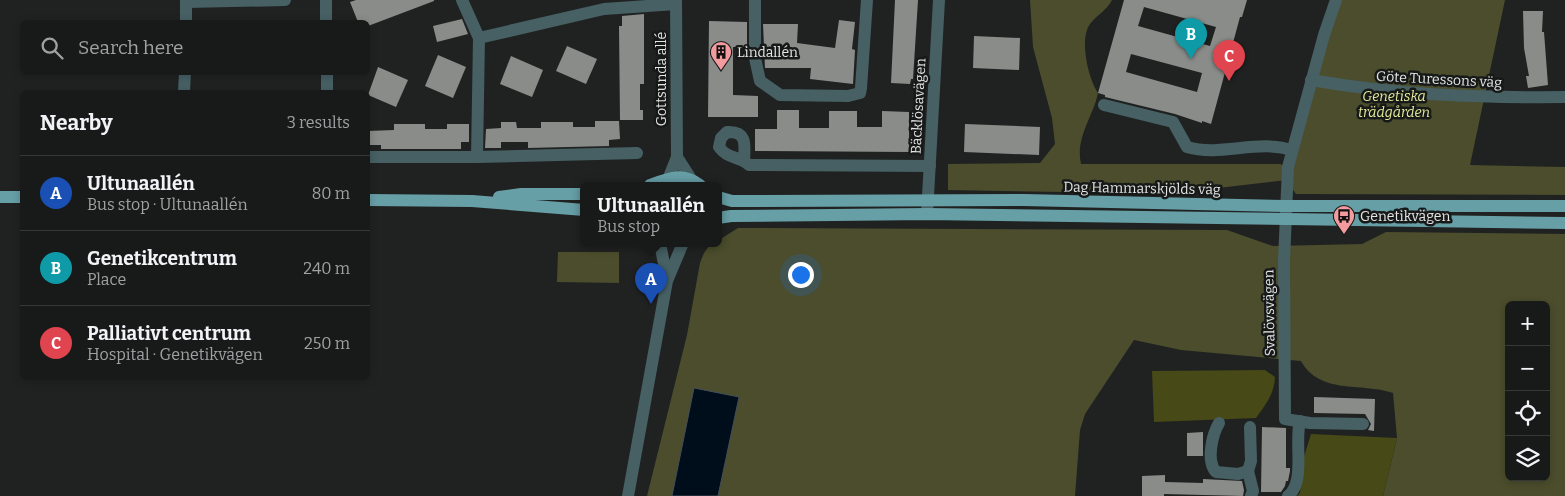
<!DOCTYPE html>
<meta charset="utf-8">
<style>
:root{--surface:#181a19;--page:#212322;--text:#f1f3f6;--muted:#9fa1a2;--line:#363838;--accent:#1a73e8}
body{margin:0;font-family:Bitter,serif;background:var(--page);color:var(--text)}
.controls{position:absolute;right:15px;bottom:15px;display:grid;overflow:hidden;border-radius:8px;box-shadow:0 2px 8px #0003}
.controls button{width:45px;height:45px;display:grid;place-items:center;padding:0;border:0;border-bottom:1px solid var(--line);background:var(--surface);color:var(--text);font:25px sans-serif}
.you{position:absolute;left:800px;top:274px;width:18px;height:18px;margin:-12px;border:4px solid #fff;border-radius:50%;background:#1a73e8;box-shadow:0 0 0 8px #1a73e833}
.badge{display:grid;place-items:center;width:32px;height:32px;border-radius:50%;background:var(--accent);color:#fff;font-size:16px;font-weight:700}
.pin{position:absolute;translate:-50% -41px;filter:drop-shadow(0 1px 2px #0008)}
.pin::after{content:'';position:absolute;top:26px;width:18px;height:15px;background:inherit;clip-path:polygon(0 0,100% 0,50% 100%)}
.popup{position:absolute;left:580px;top:182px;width:142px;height:65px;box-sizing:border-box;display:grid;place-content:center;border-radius:8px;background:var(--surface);filter:drop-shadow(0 1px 4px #0005);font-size:16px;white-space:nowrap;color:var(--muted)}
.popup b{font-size:19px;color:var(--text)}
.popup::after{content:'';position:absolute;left:50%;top:100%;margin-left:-10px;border:10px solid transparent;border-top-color:var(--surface)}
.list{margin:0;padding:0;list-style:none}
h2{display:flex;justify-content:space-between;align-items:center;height:65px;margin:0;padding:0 20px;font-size:21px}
h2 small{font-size:16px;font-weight:400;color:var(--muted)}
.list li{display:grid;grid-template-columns:32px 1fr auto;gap:15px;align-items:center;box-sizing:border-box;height:75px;padding:0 20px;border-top:1px solid var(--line)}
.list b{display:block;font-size:19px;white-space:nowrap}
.list p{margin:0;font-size:16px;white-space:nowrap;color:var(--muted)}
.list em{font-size:16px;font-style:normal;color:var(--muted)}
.icon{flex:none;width:28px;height:28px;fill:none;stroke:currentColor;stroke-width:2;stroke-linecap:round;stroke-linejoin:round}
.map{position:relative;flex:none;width:1565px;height:496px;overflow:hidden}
.search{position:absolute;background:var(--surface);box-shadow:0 2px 8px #0003;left:20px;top:20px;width:350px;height:55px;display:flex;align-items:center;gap:12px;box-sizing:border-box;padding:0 18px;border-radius:8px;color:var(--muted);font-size:19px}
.panel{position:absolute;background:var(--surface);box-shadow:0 2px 8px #0003;left:20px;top:90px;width:350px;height:290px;border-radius:8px}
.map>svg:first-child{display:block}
.green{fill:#4b4d2c;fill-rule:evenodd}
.forest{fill:#474916}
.water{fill:#000d1b;stroke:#444e58}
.building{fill:#8a8c8a;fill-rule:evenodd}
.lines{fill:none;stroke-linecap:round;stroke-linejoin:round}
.minor{stroke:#466064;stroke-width:12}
.major{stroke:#679fa7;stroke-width:12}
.labels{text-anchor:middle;stroke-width:5;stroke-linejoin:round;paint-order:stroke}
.poi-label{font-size:14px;fill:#e4e6e5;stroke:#161918;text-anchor:start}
.street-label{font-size:14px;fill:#e4e6e5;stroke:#161918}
.park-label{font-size:14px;font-style:italic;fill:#e3e999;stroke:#161918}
</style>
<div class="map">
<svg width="1565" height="496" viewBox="0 0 1565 496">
<rect width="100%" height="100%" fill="#202221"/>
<g class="green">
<path d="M 1030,0 L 1112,0 C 1107,10 1097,15 1090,24 C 1079,39 1088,78 1098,93 C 1093,117 1075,138 1081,164 L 1280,164 L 1288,167 L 1336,0 L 1505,0 L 1470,165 L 1565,167 L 1565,195 L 1296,194 L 1286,180 L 1218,188 L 1156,186 L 1126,193 L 948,190 L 948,164 L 1040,163 L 1055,144 L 1052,118 L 1033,47 Z"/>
<path d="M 738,228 L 1227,230 L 1273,246 L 1362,244 L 1386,232 L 1565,234 L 1565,496 L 1383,496 L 1397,438 L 1393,393 C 1360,382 1320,395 1301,361 L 1181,350 L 1134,340 L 1085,414 L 1080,430 L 1075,496 L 647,496 L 687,335 L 700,263 C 703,254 708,243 718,243 L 719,240 ZM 1509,305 L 1546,305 L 1546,477 L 1509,477 Z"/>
<path d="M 558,252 L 619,252 L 619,283 L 557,282 Z"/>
</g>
<g class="forest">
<path d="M 1265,370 L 1275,377 C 1274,395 1266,404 1256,418 L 1154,422 L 1152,371 Z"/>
<path d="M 1311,434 L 1397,438 L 1383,496 L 1297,496 L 1300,493 L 1302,463 Z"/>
</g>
<path class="water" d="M 694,388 L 739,397 L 718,496 L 672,496 Z"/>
<g class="building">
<path d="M 356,0 L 434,0 L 434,1 L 368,26 L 368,22 L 358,22 L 350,2 Z"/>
<path d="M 895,0 L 918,0 L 913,79 L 911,79 L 910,84 L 891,83 Z"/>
<path d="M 1124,0 L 1247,0 L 1242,17 L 1240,17 L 1211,124 L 1202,121 L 1202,123 L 1175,114 L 1105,97 L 1105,95 L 1098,93 ZM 1144,7 L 1216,27 L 1210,46 L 1138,26 ZM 1131,54 L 1202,73 L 1197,92 L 1126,72 Z"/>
<path d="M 1523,11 L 1543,11 L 1542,32 L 1544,32 L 1548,85 L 1528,88 L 1526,76 L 1529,76 L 1524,48 Z"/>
<path d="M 644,14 L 644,84 L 640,84 L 640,110 L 643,110 L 643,120 L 620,120 L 619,26 L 622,26 L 622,16 Z"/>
<path d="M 462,19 L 468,34 L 437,42 L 433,26 Z"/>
<path d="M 839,20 L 855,22 L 852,49 L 855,50 L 853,84 L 810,79 L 811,68 L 765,68 L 763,24 L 798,24 L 797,43 L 835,48 Z"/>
<path d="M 709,21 L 747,22 L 747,47 L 733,47 L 733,95 L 758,96 L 758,117 L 708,117 Z"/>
<path d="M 974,36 L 1020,38 L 1019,70 L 973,68 Z"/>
<path d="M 567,46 L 597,59 L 586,84 L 556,71 Z"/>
<path d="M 438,55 L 466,67 L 453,98 L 425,86 Z"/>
<path d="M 511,56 L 543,70 L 532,97 L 500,84 Z"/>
<path d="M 378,67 L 408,80 L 396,107 L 368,95 Z"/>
<path d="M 777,110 L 799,110 L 799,128 L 829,128 L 829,111 L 857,111 L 857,127 L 882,127 L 882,111 L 909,112 L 909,152 L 755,151 L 755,129 L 777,129 Z"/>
<path d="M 595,121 L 619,121 L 620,139 L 609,140 L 609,146 L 528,148 L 528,142 L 501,142 L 501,148 L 485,148 L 486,129 L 501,128 L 501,122 L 516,122 L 517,128 L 541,128 L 541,122 L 573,122 L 573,127 L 595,127 Z"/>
<path d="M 394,124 L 425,124 L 425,129 L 447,129 L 447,124 L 469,124 L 469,142 L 461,142 L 461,149 L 381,149 L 381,145 L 368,145 L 368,131 L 394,130 Z"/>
<path d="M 965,124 L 1040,127 L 1039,155 L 964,152 Z"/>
<path d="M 1314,397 L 1375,399 L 1374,431 L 1368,430 L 1371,424 L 1365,414 L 1314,413 Z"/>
<path d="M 1262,427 L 1286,428 L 1286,468 L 1290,468 L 1290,471 L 1288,481 L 1286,481 L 1285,486 L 1281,492 L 1261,492 Z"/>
<path d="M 1203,432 L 1203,456 L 1187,456 L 1187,433 Z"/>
<path d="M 1165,475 L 1165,482 L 1203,483 L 1203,479 L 1242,481 L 1244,490 L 1243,496 L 1164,494 L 1164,496 L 1142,496 L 1142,476 Z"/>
</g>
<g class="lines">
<g class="minor">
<path d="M 326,0 L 326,22"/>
<path d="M 462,0 L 479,38 L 604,9 L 676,4"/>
<path d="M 755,0 L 755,58 L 760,81 L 780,95 L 848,96 L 860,93 L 861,88 L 867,0"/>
<path d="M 1336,0 L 1324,35 L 1288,167 L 1284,261 L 1285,419 L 1310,423 L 1363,424"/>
<path d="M 186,2 L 285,0"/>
<path d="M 186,22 L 186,0"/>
<path d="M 479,38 L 477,157 L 637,153"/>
<path d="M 327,72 L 327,92"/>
<path d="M 1311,80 C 1396,95 1479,98 1565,97"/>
<path d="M 184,92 L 185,72"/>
<path d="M 1104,105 L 1173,122 L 1187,147 C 1221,157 1257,139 1292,150"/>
<path d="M 368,157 L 477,157"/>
<path d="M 677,157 L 691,179"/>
<path d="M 744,160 C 745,144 747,131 727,132 L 721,138 L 719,147 C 727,159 740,156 749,165 L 930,166"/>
<path d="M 669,177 L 677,157 L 676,0"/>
<path d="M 927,214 L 939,0"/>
<path d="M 660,243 L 667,280"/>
<path d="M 1219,423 C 1212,435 1206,461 1216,472 L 1238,474 L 1248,471 L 1251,461 L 1250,427"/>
<path d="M 1248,471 L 1253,491 L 1251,496"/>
<path d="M 628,496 L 667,281 L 683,243"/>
<path d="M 1288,496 C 1306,482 1294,442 1300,421"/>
</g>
<g class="major">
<path d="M 650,185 C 669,178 682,172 700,185"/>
<path d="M 0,197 L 22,197"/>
<path d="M 499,197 L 521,194 L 584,194"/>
<path d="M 718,197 L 732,201 L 1024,200 L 1285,206 L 1565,206"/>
<path d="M 368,200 L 472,201 L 584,210"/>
<path d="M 718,218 L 731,216 L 927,214 L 1565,223"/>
</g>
</g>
<defs>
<g id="building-pin" transform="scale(1.125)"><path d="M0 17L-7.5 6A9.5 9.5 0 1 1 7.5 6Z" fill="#f49b9f" stroke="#161918"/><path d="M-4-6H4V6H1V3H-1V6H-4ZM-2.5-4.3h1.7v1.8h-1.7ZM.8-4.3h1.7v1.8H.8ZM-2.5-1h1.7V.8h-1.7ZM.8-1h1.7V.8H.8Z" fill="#111"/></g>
<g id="bus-pin" transform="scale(1.125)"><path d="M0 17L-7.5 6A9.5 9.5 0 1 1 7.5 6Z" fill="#f49b9f" stroke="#161918"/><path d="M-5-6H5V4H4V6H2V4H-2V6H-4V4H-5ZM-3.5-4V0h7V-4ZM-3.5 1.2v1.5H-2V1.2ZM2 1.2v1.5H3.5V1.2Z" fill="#111"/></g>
</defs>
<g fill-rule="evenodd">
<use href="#building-pin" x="721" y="52"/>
<use href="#bus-pin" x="1344" y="216"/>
</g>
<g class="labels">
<g class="poi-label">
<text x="737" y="57">Lindallén</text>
<text x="1360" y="221">Genetikvägen</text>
</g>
<g class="street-label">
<text transform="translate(661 79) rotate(-90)" y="5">Gottsunda allé</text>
<text transform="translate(1439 79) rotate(3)" y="5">Göte Turessons väg</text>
<text transform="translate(918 106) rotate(-87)" y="5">Bäcklösavägen</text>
<text transform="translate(1142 188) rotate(1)" y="5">Dag Hammarskjölds väg</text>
<text transform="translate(1269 313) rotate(-91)" y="5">Svalövsvägen</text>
</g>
<g class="park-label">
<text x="1394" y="101">Genetiska<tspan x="1394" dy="16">trädgården</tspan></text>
</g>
</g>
</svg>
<div class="controls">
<button>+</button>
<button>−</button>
<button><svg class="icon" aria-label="locate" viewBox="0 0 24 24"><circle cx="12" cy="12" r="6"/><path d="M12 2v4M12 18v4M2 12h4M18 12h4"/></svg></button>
<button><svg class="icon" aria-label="layers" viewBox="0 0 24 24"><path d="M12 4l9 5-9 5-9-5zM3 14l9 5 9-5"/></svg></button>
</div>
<div class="you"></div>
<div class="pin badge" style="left:651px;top:304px;background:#1a4fb4">A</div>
<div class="popup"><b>Ultunaallén</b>Bus stop</div>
<div class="pin badge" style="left:1191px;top:59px;background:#0f9aa8">B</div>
<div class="pin badge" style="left:1229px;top:81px;background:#e0444e">C</div>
<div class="search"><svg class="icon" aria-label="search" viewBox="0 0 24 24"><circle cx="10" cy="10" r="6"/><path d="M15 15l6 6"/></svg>Search here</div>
<section class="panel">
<h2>Nearby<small>3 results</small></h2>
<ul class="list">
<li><span class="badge" style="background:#1a4fb4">A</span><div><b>Ultunaallén</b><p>Bus stop · Ultunaallén</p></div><em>80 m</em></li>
<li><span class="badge" style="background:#0f9aa8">B</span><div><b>Genetikcentrum</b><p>Place</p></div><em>240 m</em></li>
<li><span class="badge" style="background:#e0444e">C</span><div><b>Palliativt centrum</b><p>Hospital · Genetikvägen</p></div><em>250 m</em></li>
</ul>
</section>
</div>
